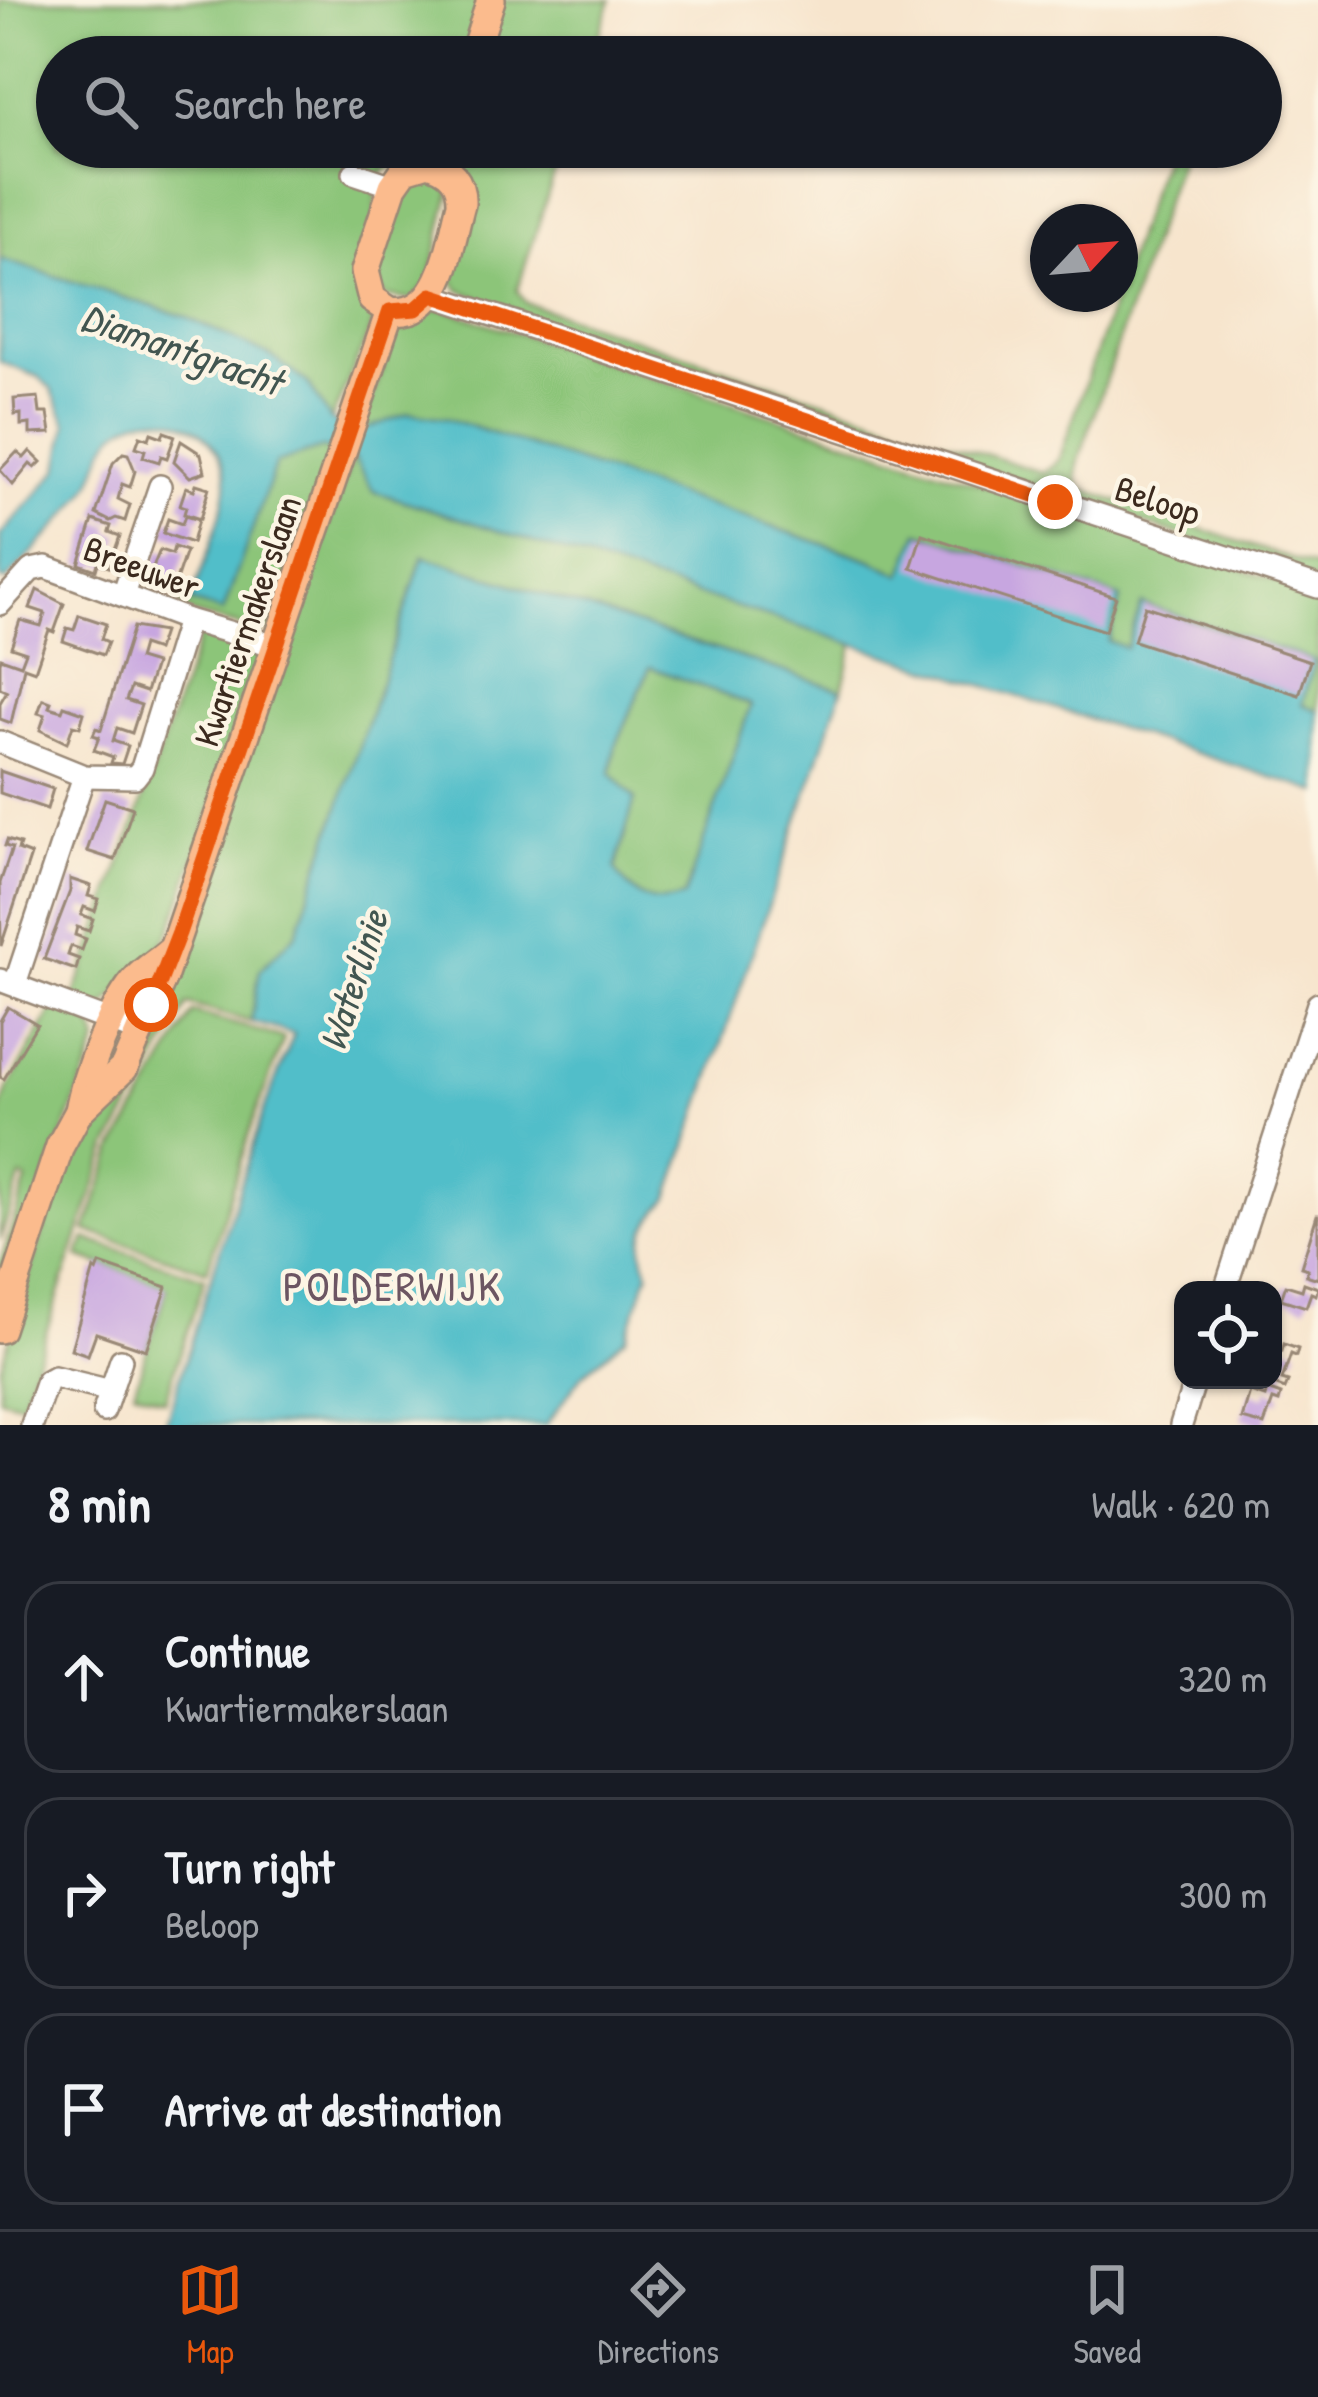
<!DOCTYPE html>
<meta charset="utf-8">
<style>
:root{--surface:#171b24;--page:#242831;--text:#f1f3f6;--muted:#9ea1a6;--line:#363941;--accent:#ea580c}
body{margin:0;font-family:"Patrick Hand",sans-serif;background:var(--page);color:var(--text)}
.controls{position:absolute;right:36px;bottom:36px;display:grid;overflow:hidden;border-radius:24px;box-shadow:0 3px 9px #0004}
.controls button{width:108px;height:108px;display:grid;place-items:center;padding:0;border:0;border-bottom:3px solid var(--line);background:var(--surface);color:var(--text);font:60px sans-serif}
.compass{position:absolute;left:1030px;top:204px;width:108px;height:108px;border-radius:50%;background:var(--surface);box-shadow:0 3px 9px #0004;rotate:64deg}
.stop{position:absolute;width:36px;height:36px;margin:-27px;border:9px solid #ea580c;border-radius:50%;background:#fff}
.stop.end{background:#ea580c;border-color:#fff;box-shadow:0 3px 12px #0008}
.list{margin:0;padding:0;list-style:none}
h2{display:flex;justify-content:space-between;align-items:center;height:156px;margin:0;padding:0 48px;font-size:51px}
h2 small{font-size:39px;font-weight:400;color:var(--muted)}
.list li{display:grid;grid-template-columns:78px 1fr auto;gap:36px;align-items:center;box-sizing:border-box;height:192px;margin:0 24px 24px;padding:0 24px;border:3px solid var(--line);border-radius:36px}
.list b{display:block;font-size:45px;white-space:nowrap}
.list p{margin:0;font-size:39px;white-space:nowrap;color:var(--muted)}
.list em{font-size:39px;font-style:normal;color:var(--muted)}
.icon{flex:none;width:66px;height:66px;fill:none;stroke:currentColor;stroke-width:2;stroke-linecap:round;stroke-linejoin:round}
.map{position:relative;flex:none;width:1318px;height:1425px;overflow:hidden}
.search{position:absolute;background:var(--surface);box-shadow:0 3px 9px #0004;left:36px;right:36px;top:36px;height:132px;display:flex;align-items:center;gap:30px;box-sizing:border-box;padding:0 42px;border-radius:66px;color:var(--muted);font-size:45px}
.sheet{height:804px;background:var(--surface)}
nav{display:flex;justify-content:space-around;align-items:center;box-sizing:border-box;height:168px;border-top:3px solid var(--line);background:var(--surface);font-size:33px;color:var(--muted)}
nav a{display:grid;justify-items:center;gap:6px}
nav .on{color:var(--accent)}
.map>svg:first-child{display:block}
.green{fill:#8cc579;stroke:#64784c;stroke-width:3}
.water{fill:#51bec9;stroke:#467474;stroke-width:3;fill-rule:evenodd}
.building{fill:#c7a6e0}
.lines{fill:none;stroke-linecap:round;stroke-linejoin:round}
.minor-casing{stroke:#998876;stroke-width:26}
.major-casing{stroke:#998876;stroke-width:32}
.minor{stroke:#fff;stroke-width:21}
.major{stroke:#fbbb8d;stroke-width:27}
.route{stroke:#ea580c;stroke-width:15}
.labels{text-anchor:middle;stroke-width:9;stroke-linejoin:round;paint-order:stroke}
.street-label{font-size:36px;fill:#3b2a1e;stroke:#fcf5e5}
.water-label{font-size:39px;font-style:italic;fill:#425651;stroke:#fcf5e5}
.quarter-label{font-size:42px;letter-spacing:3px;fill:#6c5562;stroke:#fcf5e5}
</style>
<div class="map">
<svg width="1318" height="1425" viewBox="0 0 1318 1425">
<rect width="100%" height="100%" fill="#fcf5e5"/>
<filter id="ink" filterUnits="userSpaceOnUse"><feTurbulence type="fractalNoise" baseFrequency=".00833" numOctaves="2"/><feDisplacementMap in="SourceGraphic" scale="24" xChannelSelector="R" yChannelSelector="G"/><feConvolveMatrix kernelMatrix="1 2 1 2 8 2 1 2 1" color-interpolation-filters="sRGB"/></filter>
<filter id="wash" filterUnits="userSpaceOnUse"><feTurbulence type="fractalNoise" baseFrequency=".004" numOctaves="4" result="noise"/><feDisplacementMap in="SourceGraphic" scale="48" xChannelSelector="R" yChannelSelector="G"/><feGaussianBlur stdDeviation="2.7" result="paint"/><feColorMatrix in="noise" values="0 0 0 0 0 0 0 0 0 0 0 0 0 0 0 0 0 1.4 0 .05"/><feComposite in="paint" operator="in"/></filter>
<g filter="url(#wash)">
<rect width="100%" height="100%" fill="#f7e5cd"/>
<g class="green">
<path d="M 0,0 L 485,0 L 464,57 L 57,57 L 57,147 L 432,147 L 428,153 L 384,170 L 376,197 L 373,323 L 331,421 L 308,383 L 271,356 L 183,316 L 0,259 Z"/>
<path d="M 501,0 L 611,0 L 592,57 L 484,57 Z"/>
<path d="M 457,147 L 563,147 L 517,291 L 526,303 L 1043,473 L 1059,460 L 1116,294 L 1120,294 L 1120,281 L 1166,147 L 1183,147 L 1078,463 L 1077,480 L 1081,489 L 1318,568 L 1318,582 L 508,309 L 459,290 L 451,278 Z"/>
<path d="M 419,176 L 438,176 L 450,192 L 429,283 L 411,300 L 384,296 L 376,278 L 404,189 Z"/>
<path d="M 443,309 L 1318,594 L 1318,710 L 1301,705 L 1314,662 L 1142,604 L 1126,648 L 1108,641 L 1120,598 L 920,532 L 903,575 L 871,560 L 446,418 L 360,431 L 399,324 L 431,310 Z"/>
<path d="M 322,447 L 333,451 L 270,629 L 262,632 L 194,614 L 178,604 L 191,602 L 223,611 L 276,463 Z"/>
<path d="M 353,457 L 373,491 L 854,642 L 842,690 L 423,556 L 297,933 L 260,970 L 251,1022 L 188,1004 L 107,1151 L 22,1404 L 0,1398 L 0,1368 L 68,1152 L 87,1112 L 127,1075 Z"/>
<path d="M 200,635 L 264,651 L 171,930 L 155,957 L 101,1009 L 74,998 Z"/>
<path d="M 650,667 L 751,705 L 684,898 C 651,908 632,897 615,869 L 635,799 L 611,773 L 615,748 Z"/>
<path d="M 54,1007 L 92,1023 L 98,1042 L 0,1301 L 0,1264 L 27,1180 L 21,1177 L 0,1240 L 0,1111 L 8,1088 Z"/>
<path d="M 193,1012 L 284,1038 L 252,1124 L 207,1271 L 86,1231 L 113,1152 Z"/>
<path d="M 86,1239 L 205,1278 L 165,1400 L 134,1390 L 167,1288 L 78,1257 Z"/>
</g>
<g class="water">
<path d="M 0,259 L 183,316 L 271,356 L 308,383 L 331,421 L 360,431 L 409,413 L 446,418 L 871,560 L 902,575 L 919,532 L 1121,598 L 1108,641 L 1126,648 L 1142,604 L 1315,661 L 1302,704 L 1318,710 L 1318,792 L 373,491 L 353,457 L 322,448 L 276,463 L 223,612 L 191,602 C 200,572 224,515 226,487 C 229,460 208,431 183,423 C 162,416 140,415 122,428 C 101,444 102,463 91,484 C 77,509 27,557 6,581 L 0,579 L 0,536 L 59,469 L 67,424 L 51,389 L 39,377 L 0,362 Z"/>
<path d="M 423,556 L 842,690 L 669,1198 C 648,1221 633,1241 649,1272 L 626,1337 L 583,1374 L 546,1425 L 165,1425 L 263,1112 L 294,1034 L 251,1022 L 260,970 L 297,933 ZM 650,667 L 751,705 L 684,897 C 651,908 632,897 615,869 L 635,799 L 611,773 L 615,748 Z"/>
</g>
<g id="blocks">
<g class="building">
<path d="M 38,397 L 40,413 L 48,413 L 51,433 L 30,434 L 30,424 L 21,425 L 21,414 L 15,415 L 14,399 Z"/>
<path d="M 164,432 L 175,436 L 167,458 L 161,456 L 159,462 L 143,457 L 145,450 L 136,447 L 140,436 L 149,439 L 151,433 L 162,437 Z"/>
<path d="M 181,441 L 201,454 L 205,472 L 190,477 L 174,461 Z"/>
<path d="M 30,451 L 41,462 L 35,468 L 30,464 L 13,485 L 0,470 L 17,452 L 24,458 Z"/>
<path d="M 123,453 L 128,454 L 135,471 L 130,487 L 122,484 L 118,499 L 130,505 L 125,521 L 116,518 L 110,521 L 96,514 L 113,463 Z"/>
<path d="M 196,484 L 209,488 L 200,519 L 184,514 L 186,507 L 180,505 L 186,487 L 194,490 Z"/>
<path d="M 185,516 L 198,520 L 192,543 L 163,533 L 168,519 L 182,524 Z"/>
<path d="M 93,520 L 111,526 L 109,532 L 120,536 L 109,567 L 98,563 L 96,570 L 79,564 Z"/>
<path d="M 922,534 L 1116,597 L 1105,631 L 911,568 Z"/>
<path d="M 174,547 L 186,551 L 171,595 L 159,591 L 161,584 L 150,580 L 151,572 L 160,550 L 172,554 Z"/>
<path d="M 37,590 L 64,604 L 54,632 L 49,630 L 35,671 L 24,667 L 11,723 L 0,719 L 0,703 L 7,691 L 0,688 L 0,662 L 1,658 L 21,665 L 26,652 L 11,647 L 20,620 L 41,626 L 45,613 L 30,608 Z"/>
<path d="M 1145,606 L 1310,661 L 1299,695 L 1134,641 Z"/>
<path d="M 79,615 L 106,624 L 101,639 L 108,642 L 103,655 L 63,641 L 67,628 L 74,630 Z"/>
<path d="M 133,627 L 163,632 L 157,650 L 142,645 L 138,659 L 155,664 L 146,692 L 131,687 L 126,700 L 141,705 L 132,733 L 117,728 L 113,741 L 128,746 L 122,764 L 111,763 L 113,757 L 94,750 L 99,737 L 93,735 L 96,728 L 101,730 Z"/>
<path d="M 43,699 L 51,702 L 49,707 L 62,711 L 64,706 L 84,713 L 80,727 L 73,725 L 67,743 L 40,730 L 45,715 L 38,713 Z"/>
<path d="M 0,771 L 53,789 L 47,809 L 0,793 Z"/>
<path d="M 105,799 L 133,808 L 115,860 L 87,851 Z"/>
<path d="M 7,840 L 20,844 L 18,850 L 31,855 L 1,946 L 0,883 L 12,848 L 5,846 Z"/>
<path d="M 70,879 L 91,886 L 88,896 L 99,899 L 95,911 L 84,907 L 81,915 L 93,919 L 89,931 L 77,927 L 75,935 L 86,939 L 82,950 L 71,946 L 68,955 L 79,959 L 76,970 L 44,959 L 70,891 Z"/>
<path d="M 8,1007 L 37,1024 L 4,1079 L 0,1077 L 0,1021 Z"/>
<path d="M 1317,1215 L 1318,1215 L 1318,1279 L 1306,1275 L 1308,1269 L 1301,1267 Z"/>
<path d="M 100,1264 L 167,1287 L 146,1350 L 96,1333 L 88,1355 L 71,1349 L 94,1269 L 97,1272 Z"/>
<path d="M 1304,1283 L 1318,1288 L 1316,1295 L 1311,1293 L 1306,1307 L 1281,1299 L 1286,1285 L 1302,1290 Z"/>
<path d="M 1284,1344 L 1298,1349 L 1296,1356 L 1291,1354 L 1282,1380 L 1288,1382 L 1285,1389 L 1271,1384 L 1273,1348 L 1282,1351 Z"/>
<path d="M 1267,1390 L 1281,1395 L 1279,1402 L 1273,1400 L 1264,1425 L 1242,1419 L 1250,1392 L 1265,1397 Z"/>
</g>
</g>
</g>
<g filter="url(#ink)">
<use href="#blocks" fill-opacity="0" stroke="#998876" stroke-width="3"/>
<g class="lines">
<g class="minor-casing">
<g id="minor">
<path d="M 354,173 L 393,186"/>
<path d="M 432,295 L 1318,587"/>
<path d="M 123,595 L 160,486"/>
<path d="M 0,604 L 31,570 L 46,567 L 188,620 L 276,646"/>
<path d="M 0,742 L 84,776 L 135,777 L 142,768 L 188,620"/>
<path d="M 0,980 L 139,1032"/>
<path d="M 15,984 L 84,776"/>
<path d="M 1225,1290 L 1318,1004"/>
<path d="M 104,1411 L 121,1360"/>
<path d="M 32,1425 L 47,1381 L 54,1377 L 111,1391"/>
<path d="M 1181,1425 L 1195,1380"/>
</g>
</g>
<g class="major-casing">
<g id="major">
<path d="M 473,57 L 491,0"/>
<path d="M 428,162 C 450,168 462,181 461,204 C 450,242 443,319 390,311 L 372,299 L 365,271 L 393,186 L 405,169 Z"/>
<path d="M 79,1111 C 85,1075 113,1003 138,977 C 147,968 159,961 169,952"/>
<path d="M 0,1329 L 60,1146 L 79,1111 L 124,1068 L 164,975 L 390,311"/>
</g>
</g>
<use href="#minor" class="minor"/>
<use href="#major" class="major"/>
</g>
</g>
<g class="lines" filter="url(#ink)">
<path class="route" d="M 151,1005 L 179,933 L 390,311 L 416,309 L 432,295 L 1055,502"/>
</g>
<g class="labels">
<g class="street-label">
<text transform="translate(1158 500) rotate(18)" y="13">Beloop</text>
<text transform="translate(142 567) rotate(20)" y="13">Breeuwer</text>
<text transform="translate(247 621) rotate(-71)" y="13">Kwartiermakerslaan</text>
</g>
<g class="water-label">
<text transform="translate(182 349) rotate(19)" y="14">Diamantgracht</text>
<text transform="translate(353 980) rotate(-72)" y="14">Waterlinie</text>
</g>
<g class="quarter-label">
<text x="393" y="1301">POLDERWIJK</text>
</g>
</g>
</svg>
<div class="controls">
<button><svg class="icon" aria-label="locate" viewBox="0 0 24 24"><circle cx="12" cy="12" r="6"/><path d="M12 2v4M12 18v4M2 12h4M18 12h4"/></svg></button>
</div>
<svg class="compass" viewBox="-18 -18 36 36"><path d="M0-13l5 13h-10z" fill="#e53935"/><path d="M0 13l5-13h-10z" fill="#9ea1a6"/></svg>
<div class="stop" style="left:151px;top:1005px"></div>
<div class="stop end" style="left:1055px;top:502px"></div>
<div class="search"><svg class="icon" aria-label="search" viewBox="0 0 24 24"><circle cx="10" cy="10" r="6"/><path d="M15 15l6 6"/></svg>Search here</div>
</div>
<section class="sheet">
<h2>8 min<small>Walk · 620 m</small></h2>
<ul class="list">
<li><svg class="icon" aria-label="ahead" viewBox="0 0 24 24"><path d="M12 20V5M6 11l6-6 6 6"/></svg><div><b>Continue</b><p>Kwartiermakerslaan</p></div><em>320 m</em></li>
<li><svg class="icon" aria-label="right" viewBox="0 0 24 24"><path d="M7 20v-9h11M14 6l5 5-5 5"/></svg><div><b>Turn right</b><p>Beloop</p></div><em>300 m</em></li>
<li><svg class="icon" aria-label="arrive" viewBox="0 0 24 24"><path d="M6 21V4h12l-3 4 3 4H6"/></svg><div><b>Arrive at destination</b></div></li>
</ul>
</section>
<nav>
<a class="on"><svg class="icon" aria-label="map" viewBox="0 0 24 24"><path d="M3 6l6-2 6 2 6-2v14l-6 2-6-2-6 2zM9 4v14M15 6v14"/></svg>Map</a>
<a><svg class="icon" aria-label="directions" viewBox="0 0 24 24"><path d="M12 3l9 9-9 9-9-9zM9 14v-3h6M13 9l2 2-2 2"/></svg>Directions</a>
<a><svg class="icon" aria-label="saved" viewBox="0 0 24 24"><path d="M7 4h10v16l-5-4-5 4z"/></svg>Saved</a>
</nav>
